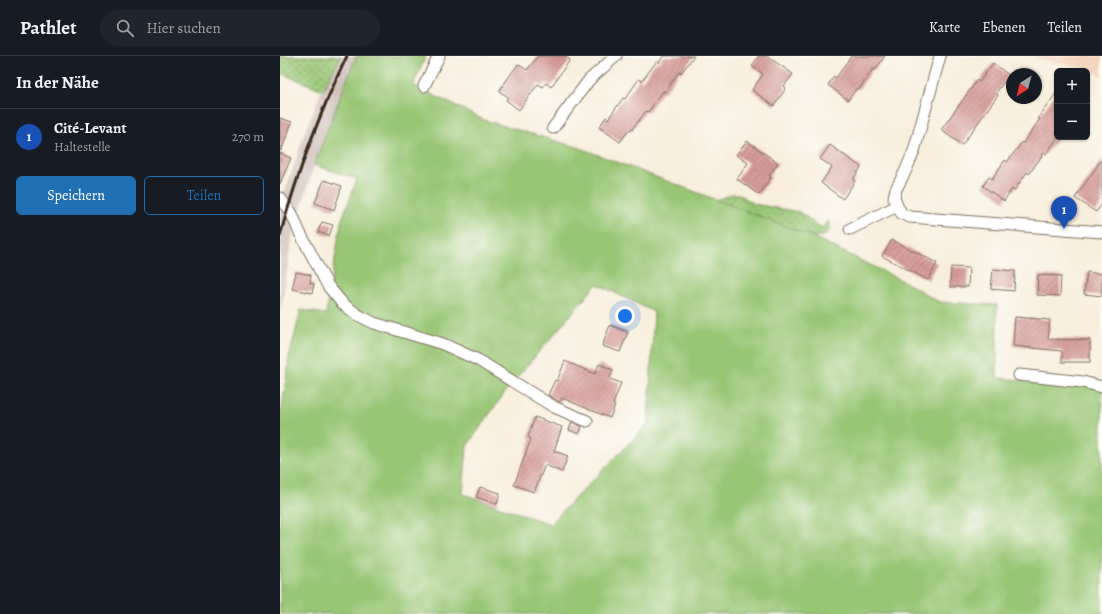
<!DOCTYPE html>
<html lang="de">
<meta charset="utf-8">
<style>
:root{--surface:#171b24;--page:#20242c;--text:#f1f3f6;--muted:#9ea1a6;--line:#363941;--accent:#1f6fb2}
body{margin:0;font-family:Alegreya,serif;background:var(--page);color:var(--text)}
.controls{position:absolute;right:12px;top:12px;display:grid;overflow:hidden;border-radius:6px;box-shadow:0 1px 3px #0004}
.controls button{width:36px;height:36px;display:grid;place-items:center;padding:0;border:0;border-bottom:1px solid var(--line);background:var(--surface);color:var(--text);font:20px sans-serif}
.compass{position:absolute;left:726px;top:12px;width:36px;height:36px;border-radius:50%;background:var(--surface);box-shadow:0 1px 3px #0004;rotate:216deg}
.you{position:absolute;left:345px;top:260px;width:14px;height:14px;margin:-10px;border:3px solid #fff;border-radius:50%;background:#1a73e8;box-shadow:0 0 0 6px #1a73e833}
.badge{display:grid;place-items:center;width:26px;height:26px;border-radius:50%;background:var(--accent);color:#fff;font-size:13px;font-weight:700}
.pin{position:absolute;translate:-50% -33px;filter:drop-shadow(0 1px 2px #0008)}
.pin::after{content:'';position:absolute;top:21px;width:14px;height:12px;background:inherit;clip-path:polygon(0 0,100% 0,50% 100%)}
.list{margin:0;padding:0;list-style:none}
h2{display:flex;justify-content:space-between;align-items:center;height:52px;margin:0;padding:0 16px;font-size:17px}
h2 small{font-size:13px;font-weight:400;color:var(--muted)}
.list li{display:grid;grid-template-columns:26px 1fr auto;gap:12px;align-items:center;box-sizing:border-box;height:56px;padding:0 16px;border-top:1px solid var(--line)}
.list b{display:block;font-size:15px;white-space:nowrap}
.list p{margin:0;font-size:13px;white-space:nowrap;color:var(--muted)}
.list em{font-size:13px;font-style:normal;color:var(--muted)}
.actions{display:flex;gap:8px;padding:12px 16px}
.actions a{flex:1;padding:9px 0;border:1px solid var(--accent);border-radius:6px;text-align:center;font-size:14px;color:var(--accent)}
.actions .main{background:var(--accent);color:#fff}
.icon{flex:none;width:22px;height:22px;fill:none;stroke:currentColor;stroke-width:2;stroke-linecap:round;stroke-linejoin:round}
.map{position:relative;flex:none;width:822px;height:558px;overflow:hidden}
header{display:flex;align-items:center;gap:24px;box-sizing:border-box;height:56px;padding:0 20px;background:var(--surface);border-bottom:1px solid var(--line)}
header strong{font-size:19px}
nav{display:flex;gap:22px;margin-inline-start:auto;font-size:14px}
.search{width:280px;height:36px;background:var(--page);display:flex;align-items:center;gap:10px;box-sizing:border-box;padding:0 14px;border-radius:22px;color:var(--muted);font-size:15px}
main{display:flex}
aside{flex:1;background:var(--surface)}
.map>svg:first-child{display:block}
.built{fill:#f3d4be}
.railway{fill:#cfc0ba}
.grass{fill:url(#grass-dots);stroke:#6a784a}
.green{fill:#98c675;stroke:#6a784a;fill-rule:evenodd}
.building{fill:url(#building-hatch)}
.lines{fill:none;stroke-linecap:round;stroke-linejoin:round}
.minor-casing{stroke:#7d6f60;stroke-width:13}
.minor{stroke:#fff;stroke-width:11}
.rail{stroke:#3b2a1e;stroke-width:3}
</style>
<header>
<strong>Pathlet</strong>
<div class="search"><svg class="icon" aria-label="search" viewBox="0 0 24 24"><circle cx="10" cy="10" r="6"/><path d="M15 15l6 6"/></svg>Hier suchen</div>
<nav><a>Karte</a><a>Ebenen</a><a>Teilen</a></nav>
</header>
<main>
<aside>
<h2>In der Nähe<small></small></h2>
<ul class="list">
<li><span class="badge" style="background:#1a4fb4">1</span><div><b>Cité-Levant</b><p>Haltestelle</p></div><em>270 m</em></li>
</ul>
<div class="actions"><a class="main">Speichern</a><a>Teilen</a></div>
</aside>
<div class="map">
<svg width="822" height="558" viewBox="0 0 822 558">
<defs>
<pattern id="grass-dots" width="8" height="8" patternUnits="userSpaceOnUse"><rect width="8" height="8" fill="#98c675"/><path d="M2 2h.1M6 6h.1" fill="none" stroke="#7da15f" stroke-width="1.8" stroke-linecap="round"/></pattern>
<pattern id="building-hatch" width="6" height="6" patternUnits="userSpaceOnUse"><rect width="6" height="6" fill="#d59b96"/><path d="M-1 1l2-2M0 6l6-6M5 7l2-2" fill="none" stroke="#ae7f7a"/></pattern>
</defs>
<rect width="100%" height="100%" fill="#fdfcf7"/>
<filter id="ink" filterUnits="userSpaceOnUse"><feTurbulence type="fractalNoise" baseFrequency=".025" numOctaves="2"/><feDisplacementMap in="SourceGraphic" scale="8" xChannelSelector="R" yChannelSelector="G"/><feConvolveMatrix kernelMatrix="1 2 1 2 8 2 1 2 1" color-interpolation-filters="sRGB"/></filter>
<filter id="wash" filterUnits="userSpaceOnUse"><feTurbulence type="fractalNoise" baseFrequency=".012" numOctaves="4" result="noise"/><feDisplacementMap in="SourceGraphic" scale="16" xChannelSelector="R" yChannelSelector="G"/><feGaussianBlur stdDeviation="0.9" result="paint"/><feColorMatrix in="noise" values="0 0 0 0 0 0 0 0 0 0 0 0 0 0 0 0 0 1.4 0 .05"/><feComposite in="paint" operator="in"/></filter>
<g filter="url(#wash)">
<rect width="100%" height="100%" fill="#f8eedc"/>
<path class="built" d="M 747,0 L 822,0 L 822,21 L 814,15 Z"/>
<path class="railway" d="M 56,0 L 77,0 L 73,8 L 37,101 L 12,181 L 0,260 L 0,152 L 23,81 Z"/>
<g class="grass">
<path d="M 0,0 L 61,0 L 43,34 L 0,17 Z"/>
<path d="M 452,138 L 459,138 L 474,148 L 519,156 L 542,172 L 548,165 L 551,173 L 544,180 L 531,180 L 435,144 Z"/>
</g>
<path class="green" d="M 77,0 L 146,0 L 133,29 L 204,64 L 300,92 L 531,180 L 627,227 L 659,246 L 717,249 L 717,322 L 822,331 L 822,558 L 0,558 L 0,364 L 9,301 L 21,254 L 46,258 L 61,166 L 77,123 L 34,109 L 73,8 ZM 317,228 L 374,256 L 368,368 L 270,468 L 183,438 L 187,390 L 228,332 Z"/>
<g id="blocks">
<g class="building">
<path d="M 258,0 L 285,0 L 290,4 L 271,31 L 266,27 L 263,31 L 258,28 L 239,54 L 226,44 L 228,41 L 219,35 L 238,8 L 247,14 Z"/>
<path d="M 383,0 L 414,0 L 401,17 L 399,16 L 385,36 L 383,35 L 368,56 L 366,55 L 351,75 L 349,74 L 340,86 L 319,71 L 326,61 L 328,63 L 343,42 L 345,43 L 359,23 L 362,25 L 377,5 L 379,7 Z"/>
<path d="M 479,0 L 487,0 L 513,18 L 504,30 L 506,32 L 494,50 L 472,34 L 483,18 L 472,10 Z"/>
<path d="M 571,0 L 605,0 L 595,14 L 593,13 L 579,33 L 577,32 L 568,44 L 548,29 L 554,20 L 556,22 Z"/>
<path d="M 713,7 L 729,19 L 716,37 L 718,39 L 682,89 L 661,74 L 697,24 L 699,26 Z"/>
<path d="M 777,36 L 777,83 L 766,98 L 764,97 L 749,118 L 747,116 L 734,135 L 732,133 L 724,145 L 703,130 L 709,121 L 712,123 L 725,104 L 727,106 L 742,86 L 743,87 L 760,63 L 758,62 Z"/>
<path d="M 0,62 L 12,66 L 1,95 L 0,95 Z"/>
<path d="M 467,85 L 498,107 L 489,119 L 491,121 L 479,139 L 457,123 L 468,107 L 456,99 Z"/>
<path d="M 550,89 L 581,111 L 573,124 L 575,125 L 563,143 L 541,127 L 552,111 L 540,103 Z"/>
<path d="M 0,97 L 11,102 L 0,128 Z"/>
<path d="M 822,103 L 822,148 L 816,156 L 795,142 Z"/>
<path d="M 44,124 L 62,130 L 54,154 L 35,147 Z"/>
<path d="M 42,166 L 53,169 L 49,180 L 38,176 Z"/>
<path d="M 612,184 L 657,207 L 648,224 L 602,200 Z"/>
<path d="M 671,211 L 689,212 L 688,231 L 670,231 Z"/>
<path d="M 713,213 L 735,215 L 734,235 L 711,233 Z"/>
<path d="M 16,216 L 31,219 L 30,227 L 34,228 L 32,237 L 12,233 Z"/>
<path d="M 807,216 L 822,218 L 822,240 L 804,238 Z"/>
<path d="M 758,219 L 781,220 L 780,240 L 757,239 Z"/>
<path d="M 735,261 L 770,264 L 768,283 L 810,284 L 810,306 L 782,306 L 782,295 L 733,290 Z"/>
<path d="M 330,269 L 348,276 L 340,296 L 322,290 Z"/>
<path d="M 285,305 L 315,318 L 319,308 L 333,314 L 330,323 L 341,327 L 333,348 L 335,349 L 330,362 L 282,342 L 280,346 L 268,339 L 275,324 L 277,325 Z"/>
<path d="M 255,361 L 282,371 L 274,395 L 288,400 L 282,416 L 265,409 L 254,436 L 234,429 L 251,383 L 248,381 Z"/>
<path d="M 292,366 L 302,371 L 299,378 L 289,374 Z"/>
<path d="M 200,431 L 220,437 L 217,448 L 196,441 Z"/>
</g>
</g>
</g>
<g filter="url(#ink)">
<use href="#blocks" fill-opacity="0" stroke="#7d6f60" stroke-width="1"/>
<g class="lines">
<g class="minor-casing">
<g id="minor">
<path d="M 660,0 L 634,95 L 625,116 L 616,133 L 614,142 L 617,150 L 622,158 L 630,161 L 822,176"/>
<path d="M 144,30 L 159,0"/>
<path d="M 273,72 L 309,24 L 336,0"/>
<path d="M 0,142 L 12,158 L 19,175 L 48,230 L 63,248 L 78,259 L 94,267 L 163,288 L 198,304 L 274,351 L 307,365"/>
<path d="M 570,173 L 617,150"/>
<path d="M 739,319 L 803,326 L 822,331"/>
</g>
</g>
<use href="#minor" class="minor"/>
<path class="rail" d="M 0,180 C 17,118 39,58 67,0"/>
</g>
</g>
</svg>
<div class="controls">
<button>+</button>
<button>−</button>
</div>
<svg class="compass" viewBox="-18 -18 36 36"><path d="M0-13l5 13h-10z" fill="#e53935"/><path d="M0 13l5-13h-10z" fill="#9ea1a6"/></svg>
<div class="you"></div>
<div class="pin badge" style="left:784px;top:173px;background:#1a4fb4">1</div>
</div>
</main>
